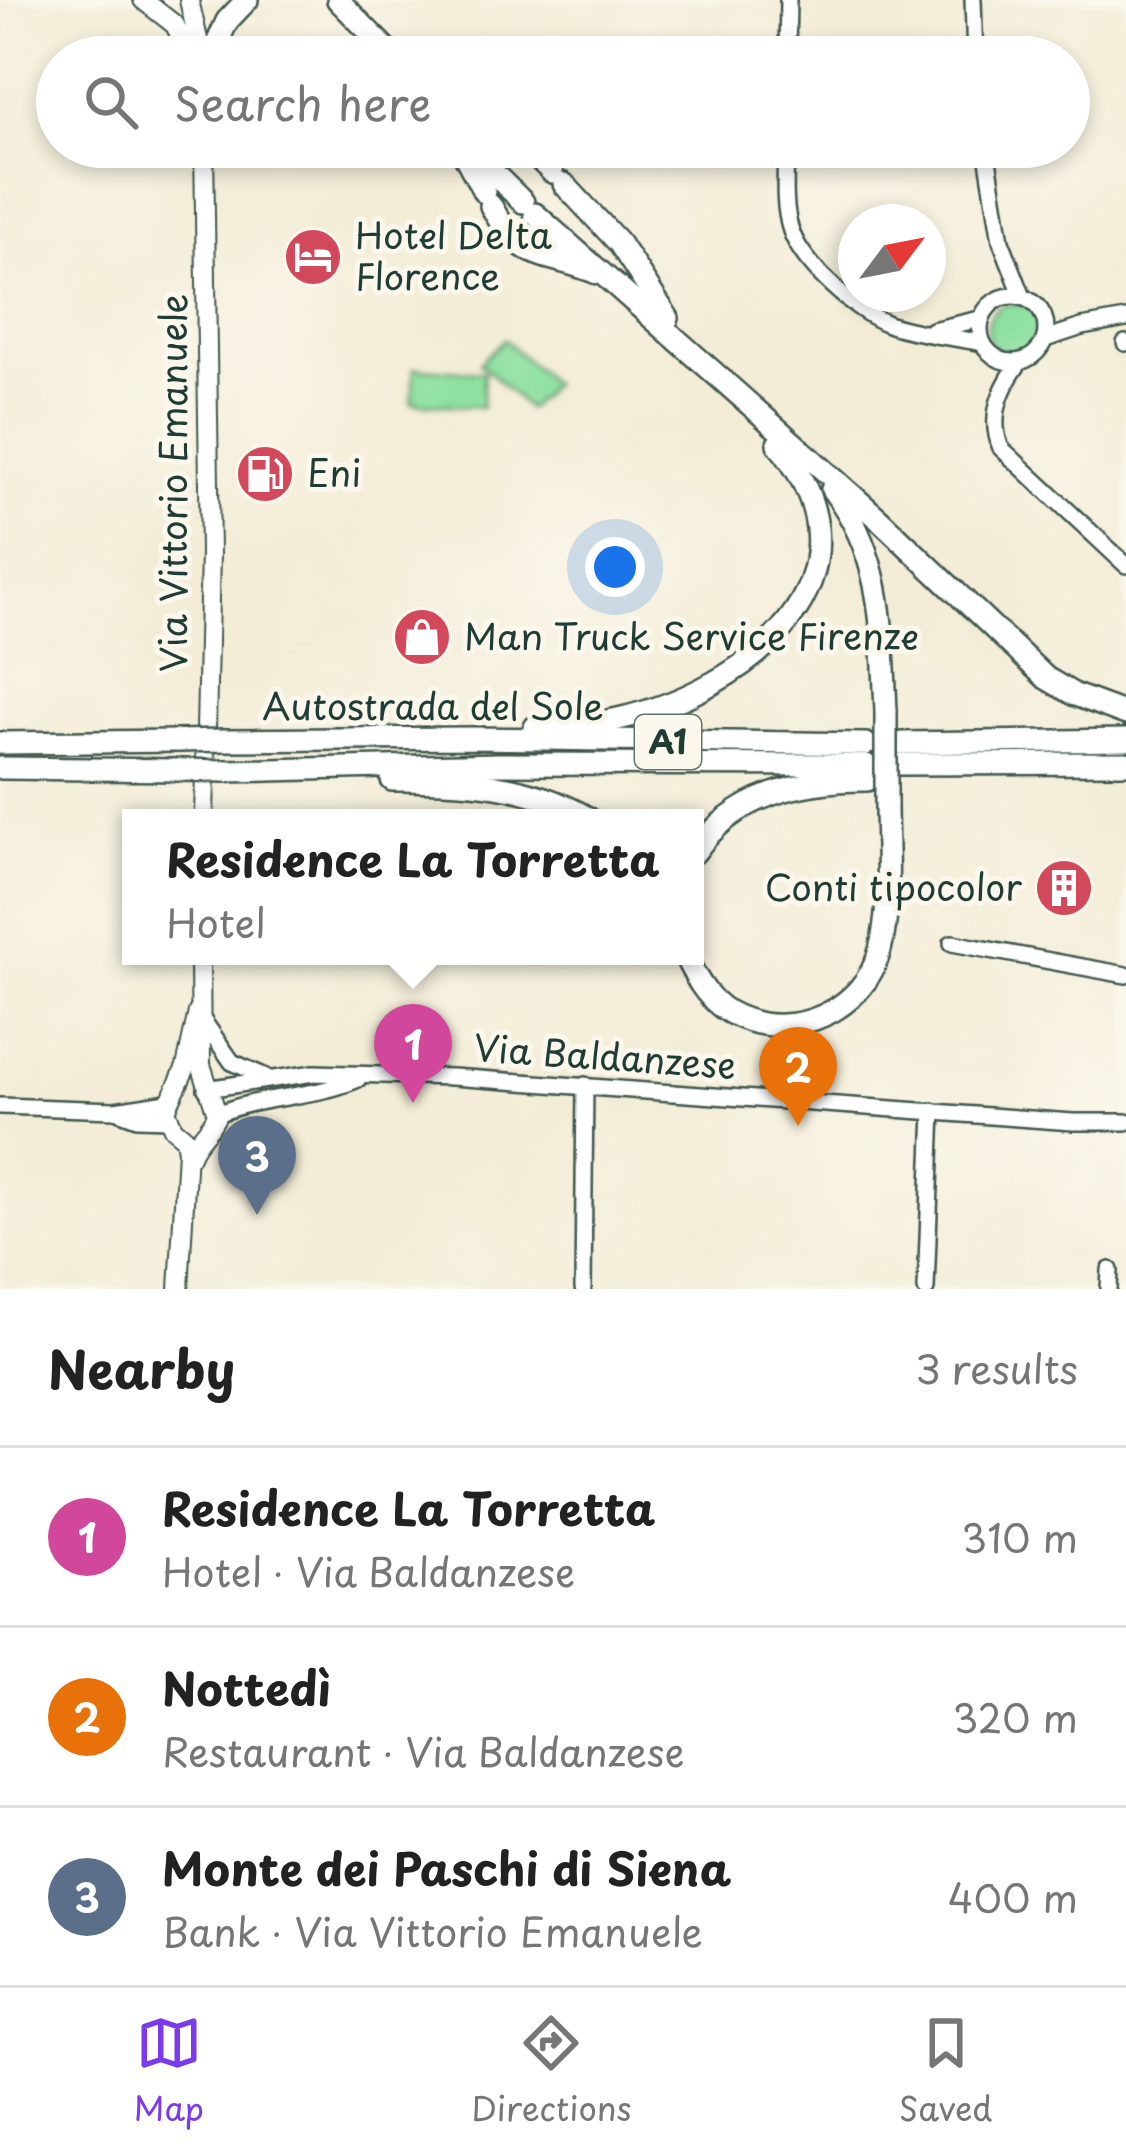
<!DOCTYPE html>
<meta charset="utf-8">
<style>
:root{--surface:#fff;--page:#f2f2f2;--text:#222;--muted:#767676;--line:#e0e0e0;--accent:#7c3aed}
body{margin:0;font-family:"Playpen Sans",sans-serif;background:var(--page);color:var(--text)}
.compass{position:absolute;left:838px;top:204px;width:108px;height:108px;border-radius:50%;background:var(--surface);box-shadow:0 6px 18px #0003;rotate:58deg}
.you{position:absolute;left:615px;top:567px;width:42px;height:42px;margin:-30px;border:9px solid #fff;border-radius:50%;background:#1a73e8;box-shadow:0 0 0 18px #1a73e833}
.badge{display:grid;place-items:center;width:78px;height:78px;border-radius:50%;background:var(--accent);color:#fff;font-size:39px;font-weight:700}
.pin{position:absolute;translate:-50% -99px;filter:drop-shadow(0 3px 6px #0008)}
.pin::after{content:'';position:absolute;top:63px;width:42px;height:36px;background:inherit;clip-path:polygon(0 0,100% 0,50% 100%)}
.popup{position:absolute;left:122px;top:809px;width:582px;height:156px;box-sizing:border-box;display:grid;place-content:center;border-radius:0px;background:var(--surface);filter:drop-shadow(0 3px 9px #0005);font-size:39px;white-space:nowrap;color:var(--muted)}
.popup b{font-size:45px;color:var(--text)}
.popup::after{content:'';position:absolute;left:50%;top:100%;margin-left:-24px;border:24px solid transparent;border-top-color:var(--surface)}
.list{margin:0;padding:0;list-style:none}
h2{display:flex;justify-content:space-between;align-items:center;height:156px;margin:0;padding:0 48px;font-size:51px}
h2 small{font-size:39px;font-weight:400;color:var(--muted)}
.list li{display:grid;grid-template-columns:78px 1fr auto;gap:36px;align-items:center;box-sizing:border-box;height:180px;padding:0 48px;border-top:3px solid var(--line)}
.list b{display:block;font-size:45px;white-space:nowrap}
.list p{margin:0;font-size:39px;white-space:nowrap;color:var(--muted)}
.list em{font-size:39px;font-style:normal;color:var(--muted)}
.icon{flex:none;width:66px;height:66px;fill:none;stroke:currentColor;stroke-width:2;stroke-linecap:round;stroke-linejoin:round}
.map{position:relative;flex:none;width:1126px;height:1289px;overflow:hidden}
.search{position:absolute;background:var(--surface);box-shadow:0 6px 18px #0003;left:36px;right:36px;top:36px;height:132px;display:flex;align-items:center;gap:30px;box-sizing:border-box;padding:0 42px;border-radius:66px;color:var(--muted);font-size:45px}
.sheet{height:696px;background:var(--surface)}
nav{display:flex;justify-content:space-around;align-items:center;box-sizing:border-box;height:168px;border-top:3px solid var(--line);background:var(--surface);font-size:33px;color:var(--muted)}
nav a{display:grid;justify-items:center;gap:6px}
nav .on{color:var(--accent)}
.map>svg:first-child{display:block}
.green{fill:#8de0a1;stroke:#568e6a;stroke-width:3}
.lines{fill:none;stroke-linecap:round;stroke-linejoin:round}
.minor-casing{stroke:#3f574c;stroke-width:20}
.major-casing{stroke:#3f574c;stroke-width:22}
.highway-casing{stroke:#3f574c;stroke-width:26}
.minor{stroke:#fff;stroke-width:15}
.major{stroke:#fff;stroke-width:18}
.highway{stroke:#fff;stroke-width:21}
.highway-bridge-casing{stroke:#3f574c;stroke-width:26;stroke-linecap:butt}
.highway-bridge{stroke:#fff;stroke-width:21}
.labels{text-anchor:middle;stroke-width:10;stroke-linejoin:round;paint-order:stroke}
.shield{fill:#fbf7ec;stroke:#61756b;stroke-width:3}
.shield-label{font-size:33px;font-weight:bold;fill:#1f3d34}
.poi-label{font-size:36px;fill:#1f3d34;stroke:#fbf7ec;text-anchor:start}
.street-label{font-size:36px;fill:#1f3d34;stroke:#fbf7ec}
</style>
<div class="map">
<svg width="1126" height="1289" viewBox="0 0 1126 1289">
<rect width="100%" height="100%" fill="#fbf7ec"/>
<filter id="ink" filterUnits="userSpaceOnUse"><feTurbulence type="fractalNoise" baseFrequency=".00833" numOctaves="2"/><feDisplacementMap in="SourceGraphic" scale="24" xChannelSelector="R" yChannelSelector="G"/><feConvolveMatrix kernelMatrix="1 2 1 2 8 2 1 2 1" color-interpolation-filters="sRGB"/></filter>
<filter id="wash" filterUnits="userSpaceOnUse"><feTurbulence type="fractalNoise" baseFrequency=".004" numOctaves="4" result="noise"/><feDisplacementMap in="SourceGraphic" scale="48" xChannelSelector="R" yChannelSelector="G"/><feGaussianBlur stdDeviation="2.7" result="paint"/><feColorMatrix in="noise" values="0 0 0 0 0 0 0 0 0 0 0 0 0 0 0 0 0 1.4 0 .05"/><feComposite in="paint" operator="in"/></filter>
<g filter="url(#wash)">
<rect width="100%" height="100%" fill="#f3edd7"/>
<g class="green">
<circle cx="1013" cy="329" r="26"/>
<path d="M 504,339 L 552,384 L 528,409 L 480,363 Z"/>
<path d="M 414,368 L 484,372 L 482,407 L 412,403 Z"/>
</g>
</g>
<g filter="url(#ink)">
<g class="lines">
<g class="minor-casing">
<g id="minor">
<path d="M 973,0 L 975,57"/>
<path d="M 787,57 L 788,0"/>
<path d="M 786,147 C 786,174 782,204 791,231 C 803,265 857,313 891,325 C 917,334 954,337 982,343"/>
<path d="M 986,147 L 1001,241 L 1023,297"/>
<circle cx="1013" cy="329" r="33"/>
<path d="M 932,330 L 980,319"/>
<path d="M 1045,339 L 1082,327 L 1126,319"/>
<path d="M 1125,343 L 1126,343"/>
<path d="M 1020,362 C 1001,387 988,417 1001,448 L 1126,565"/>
<path d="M 952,943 L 1126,975"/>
<path d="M 202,1019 L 232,1062 L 266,1077"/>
<path d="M 206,1089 L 314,1073 L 452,1077 L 1073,1122 L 1126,1122"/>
<path d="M 0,1106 L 115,1110 L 168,1102"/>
<path d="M 118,1111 L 137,1118 L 168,1119"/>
<path d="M 217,1114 C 262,1095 312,1099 358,1079"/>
<path d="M 583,1289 L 585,1085"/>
<path d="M 926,1289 L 933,1111"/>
<path d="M 1109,1289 L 1110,1270"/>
</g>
</g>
<g class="major-casing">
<g id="major">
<path d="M 143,0 L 175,25 L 190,57"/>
<path d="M 189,0 L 202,57"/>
<path d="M 204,147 L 210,552 L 204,818"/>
<path d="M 190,1156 C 196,1138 211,1131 217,1114 L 201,1065 L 200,956"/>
<path d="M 179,1289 L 187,1151 L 185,1138 L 173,1128 L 166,1110 L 186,1067 L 198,1012"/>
</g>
</g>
<g class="highway-casing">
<g id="highway">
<path d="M 338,0 L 394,57"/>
<path d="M 211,57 L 227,21 L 247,0"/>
<path d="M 467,147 L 523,202"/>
<path d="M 526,147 L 552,172"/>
<path d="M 466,158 L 484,192"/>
<path d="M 564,184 L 619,243 L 668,318"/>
<path d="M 491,206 C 523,265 543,251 597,273"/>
<path d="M 535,214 L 879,519 L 1046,678 L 1075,695 L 1126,714"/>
<path d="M 832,489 C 884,556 882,631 886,711"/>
<path d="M 535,727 C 563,725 591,725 618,719 C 748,690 888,579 778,444"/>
<path d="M 225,740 L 471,738 L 866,744"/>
<path d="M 0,743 L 179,741"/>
<path d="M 902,743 L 1126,740"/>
<path d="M 900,764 L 1126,763"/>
<path d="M 0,768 L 180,770"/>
<path d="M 227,771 L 498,764 L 866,765"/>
<path d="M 392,780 C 463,781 525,781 588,818"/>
<path d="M 695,852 C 735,795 800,780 867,780"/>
<path d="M 685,956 C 697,981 711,1006 739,1017 C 795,1041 864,1010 880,950 C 892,904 886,850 886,802"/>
</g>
</g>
<use href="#minor" class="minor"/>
<use href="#major" class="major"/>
<use href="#highway" class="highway"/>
<g class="highway-bridge-casing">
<g id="highway-bridge">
<path d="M 179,741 L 225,740"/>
<path d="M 180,770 L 227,771"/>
<path d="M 886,802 L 886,711"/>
</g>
</g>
<use href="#highway-bridge" class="highway-bridge"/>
</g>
</g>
<defs>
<g id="hotel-disc" transform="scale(3)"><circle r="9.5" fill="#d1495b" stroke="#fbf7ec"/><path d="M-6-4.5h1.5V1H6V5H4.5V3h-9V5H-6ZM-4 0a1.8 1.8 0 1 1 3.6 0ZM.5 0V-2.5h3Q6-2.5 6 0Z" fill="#fff"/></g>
<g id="fuel-disc" transform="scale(3)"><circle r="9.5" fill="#d1495b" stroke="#fbf7ec"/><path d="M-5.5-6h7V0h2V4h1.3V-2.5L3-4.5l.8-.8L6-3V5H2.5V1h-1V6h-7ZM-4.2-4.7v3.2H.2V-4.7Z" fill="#fff"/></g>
<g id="shop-disc" transform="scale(3)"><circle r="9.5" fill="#d1495b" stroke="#fbf7ec"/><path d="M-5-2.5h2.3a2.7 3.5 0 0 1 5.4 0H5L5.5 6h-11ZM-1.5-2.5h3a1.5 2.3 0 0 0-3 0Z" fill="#fff"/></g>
<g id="building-disc" transform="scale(3)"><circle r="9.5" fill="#d1495b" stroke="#fbf7ec"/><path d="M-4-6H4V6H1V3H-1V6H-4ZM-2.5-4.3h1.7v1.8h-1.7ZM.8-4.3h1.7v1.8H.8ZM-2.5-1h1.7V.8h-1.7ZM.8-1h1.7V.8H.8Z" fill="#fff"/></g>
</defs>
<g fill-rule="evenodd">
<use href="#hotel-disc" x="313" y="257"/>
<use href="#fuel-disc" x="265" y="474"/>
<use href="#shop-disc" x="422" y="637"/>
<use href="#building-disc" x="1064" y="888"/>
</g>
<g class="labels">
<rect class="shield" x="635" y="715" width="66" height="54" rx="9"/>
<g class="shield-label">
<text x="668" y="754">A1</text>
</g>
<g class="poi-label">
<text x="355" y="249">Hotel Delta<tspan x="355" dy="41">Florence</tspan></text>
<text x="307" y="487">Eni</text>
<text x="464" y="650">Man Truck Service Firenze</text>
<text x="1022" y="901" text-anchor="end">Conti tipocolor</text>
</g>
<g class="street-label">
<text transform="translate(174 483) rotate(-90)" y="13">Via Vittorio Emanuele</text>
<text x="433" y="720">Autostrada del Sole</text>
<text transform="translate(605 1057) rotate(4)" y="13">Via Baldanzese</text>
</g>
</g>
</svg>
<svg class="compass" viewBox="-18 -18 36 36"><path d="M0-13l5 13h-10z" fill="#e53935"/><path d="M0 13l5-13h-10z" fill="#767676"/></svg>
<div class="you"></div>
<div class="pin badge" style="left:413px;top:1103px;background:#d1479c">1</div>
<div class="popup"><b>Residence La Torretta</b>Hotel</div>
<div class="pin badge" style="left:798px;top:1126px;background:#e8710a">2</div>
<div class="pin badge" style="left:257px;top:1215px;background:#5c6f8a">3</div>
<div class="search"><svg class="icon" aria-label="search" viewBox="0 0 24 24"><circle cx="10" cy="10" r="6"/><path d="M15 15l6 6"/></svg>Search here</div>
</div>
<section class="sheet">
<h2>Nearby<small>3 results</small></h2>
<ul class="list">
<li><span class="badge" style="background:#d1479c">1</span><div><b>Residence La Torretta</b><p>Hotel · Via Baldanzese</p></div><em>310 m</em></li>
<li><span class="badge" style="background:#e8710a">2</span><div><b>Nottedì</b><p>Restaurant · Via Baldanzese</p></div><em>320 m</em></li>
<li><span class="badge" style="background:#5c6f8a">3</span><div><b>Monte dei Paschi di Siena</b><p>Bank · Via Vittorio Emanuele</p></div><em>400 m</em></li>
</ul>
</section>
<nav>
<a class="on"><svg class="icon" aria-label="map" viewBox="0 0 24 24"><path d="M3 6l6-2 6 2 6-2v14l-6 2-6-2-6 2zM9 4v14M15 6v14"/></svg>Map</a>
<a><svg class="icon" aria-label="directions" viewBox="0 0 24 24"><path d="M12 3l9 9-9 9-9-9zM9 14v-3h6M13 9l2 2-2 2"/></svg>Directions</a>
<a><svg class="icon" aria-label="saved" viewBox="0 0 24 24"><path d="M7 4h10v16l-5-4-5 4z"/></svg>Saved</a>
</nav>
